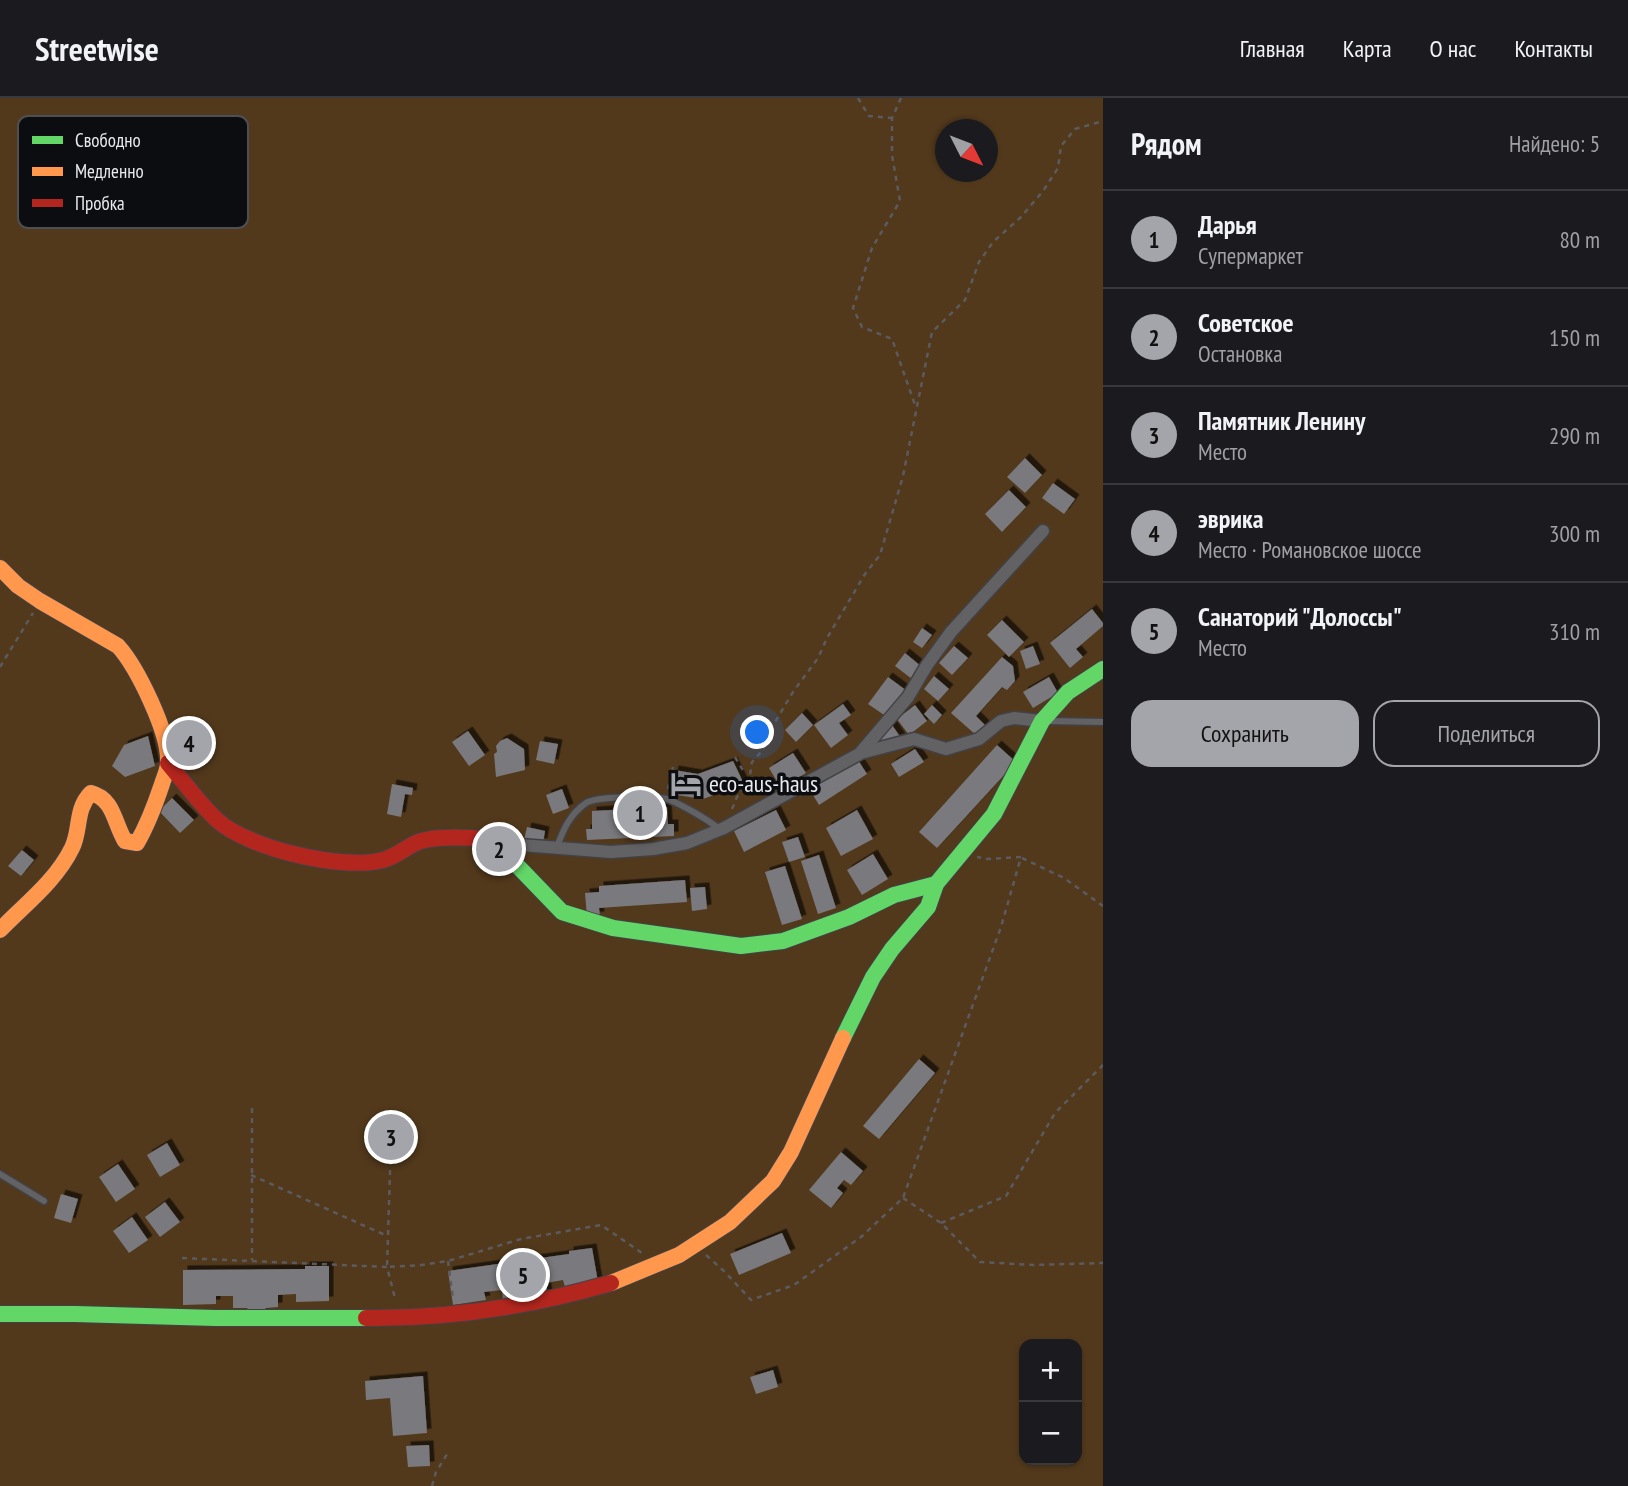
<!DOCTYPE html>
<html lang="ru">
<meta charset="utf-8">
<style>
:root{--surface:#1b1b1f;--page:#242428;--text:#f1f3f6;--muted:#a0a1a4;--line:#39393d;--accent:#a4a5aa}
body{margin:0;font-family:"PT Sans Narrow",sans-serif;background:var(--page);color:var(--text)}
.controls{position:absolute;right:21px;bottom:21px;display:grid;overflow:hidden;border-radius:14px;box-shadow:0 2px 5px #0004}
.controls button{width:63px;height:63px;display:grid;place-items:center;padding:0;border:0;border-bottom:2px solid var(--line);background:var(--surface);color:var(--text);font:35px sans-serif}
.compass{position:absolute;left:935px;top:21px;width:63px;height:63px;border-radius:50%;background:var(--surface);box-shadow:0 2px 5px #0004;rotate:132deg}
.you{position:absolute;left:758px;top:635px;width:24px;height:24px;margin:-18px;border:5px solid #fff;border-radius:50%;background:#1a73e8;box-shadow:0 0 0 10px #1a73e833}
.badge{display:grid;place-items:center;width:46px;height:46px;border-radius:50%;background:var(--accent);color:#111;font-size:23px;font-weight:700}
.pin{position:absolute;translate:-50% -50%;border:4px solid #fff;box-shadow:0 2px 7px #0006}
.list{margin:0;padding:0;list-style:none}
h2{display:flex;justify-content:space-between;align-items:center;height:91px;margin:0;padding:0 28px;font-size:30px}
h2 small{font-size:23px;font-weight:400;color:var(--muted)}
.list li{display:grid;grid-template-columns:46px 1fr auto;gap:21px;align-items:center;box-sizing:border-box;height:98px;padding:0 28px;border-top:2px solid var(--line)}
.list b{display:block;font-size:26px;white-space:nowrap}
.list p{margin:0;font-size:23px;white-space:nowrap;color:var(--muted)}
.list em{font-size:23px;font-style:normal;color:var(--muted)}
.actions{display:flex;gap:14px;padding:21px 28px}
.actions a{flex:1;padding:16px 0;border:2px solid var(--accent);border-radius:21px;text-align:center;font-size:24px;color:var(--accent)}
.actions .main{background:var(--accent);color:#111}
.map{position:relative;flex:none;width:1103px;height:1388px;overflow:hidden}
header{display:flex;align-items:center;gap:42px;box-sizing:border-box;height:98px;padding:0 35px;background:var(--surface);border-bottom:2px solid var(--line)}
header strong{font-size:33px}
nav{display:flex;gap:38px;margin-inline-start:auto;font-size:24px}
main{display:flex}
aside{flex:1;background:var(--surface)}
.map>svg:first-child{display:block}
.green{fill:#52391c;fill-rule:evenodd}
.building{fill:#79797e;filter:url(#shadow)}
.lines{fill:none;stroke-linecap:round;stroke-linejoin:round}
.lane-casing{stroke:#424246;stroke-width:9}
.street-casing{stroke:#424246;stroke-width:15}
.fast-casing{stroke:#424246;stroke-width:18}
.slow-casing{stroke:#424246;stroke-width:18}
.jam-casing{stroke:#424246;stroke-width:18}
.path{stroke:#5b5b5f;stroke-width:2.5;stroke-dasharray:5 5;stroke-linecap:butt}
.lane{stroke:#626265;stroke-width:6}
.street{stroke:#626265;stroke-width:12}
.fast{stroke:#63d668;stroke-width:16}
.slow{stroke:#ff974d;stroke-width:16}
.jam{stroke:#b3261e;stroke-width:16}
.labels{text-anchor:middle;stroke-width:7;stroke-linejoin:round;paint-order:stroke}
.poi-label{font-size:24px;fill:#e9eaf0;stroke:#0c0d10;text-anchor:start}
.key{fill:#0c0d10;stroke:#4e4f53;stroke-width:2}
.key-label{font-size:19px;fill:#e9eaf0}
</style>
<header>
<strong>Streetwise</strong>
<nav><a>Главная</a><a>Карта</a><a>О нас</a><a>Контакты</a></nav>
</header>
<main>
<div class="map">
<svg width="1103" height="1388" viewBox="0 0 1103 1388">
<defs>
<filter id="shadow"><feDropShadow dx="4.5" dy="-4.5" stdDeviation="0" flood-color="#0009"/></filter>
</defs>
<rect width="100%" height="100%" fill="#242429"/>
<path class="green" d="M 0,0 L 1103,0 L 1103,1388 L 0,1388 ZM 946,32 L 988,32 L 988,74 L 946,74 ZM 1024,1246 L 1077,1246 L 1077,1362 L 1024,1362 Z"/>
<g class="building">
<path d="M 1025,360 L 1042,377 L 1025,395 L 1007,379 Z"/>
<path d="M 1053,385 L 1075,401 L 1064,416 L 1042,400 Z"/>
<path d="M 1009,392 L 1026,409 L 1002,434 L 985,416 Z"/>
<path d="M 1092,511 L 1103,525 L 1103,528 L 1076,551 L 1083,559 L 1070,570 L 1050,545 Z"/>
<path d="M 1002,522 L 1024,544 L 1009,559 L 987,537 Z"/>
<path d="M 922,530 L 932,537 L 922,550 L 913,544 Z"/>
<path d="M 954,548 L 968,560 L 952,577 L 939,565 Z"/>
<path d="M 1033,548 L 1040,566 L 1026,571 L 1020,553 Z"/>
<path d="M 905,555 L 922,569 L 912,581 L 895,568 Z"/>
<path d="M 1002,559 L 1013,568 L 1015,583 L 1007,592 L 1002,589 L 976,618 L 985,627 L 976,637 L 951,615 Z"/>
<path d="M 934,578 L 949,591 L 938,603 L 924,591 Z"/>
<path d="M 888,579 L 907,593 L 887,619 L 868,606 Z"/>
<path d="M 1049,579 L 1058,595 L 1033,610 L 1023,594 Z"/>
<path d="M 843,606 L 851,617 L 839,625 L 848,637 L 831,650 L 814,627 Z"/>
<path d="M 915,607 L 927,623 L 909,637 L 897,621 Z"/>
<path d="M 932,607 L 942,617 L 934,626 L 924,616 Z"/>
<path d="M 802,615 L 813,627 L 796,644 L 785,632 Z"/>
<path d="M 890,624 L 901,640 L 873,646 Z"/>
<path d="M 198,625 L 206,663 L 181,668 L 173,628 Z"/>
<path d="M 468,633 L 485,657 L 469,668 L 452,644 Z"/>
<path d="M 148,638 L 155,668 L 125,679 L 112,668 L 124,647 Z"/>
<path d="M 507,640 L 524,651 L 525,672 L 496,679 L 494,656 L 497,654 L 496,648 L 500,643 Z"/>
<path d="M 540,643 L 558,646 L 554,666 L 536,662 Z"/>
<path d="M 997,647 L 1016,664 L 937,750 L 919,734 Z"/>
<path d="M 915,651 L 924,664 L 899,679 L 891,666 Z"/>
<path d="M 793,655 L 806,675 L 781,690 L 769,670 Z"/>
<path d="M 858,662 L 867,676 L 819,707 L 810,692 Z"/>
<path d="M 733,663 L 744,686 L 703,701 L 670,696 L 674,672 L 698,676 Z"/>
<path d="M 392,686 L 413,690 L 412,697 L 405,696 L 401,719 L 387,716 Z"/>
<path d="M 562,691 L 569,710 L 553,716 L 546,697 Z"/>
<path d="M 172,700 L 194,722 L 180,735 L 159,713 Z"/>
<path d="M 667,709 L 668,726 L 674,726 L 674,738 L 587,742 L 586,731 L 592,731 L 592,713 Z"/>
<path d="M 776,712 L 786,732 L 744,754 L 734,733 Z"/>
<path d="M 857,712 L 873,741 L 841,758 L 826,730 Z"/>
<path d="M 527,729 L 545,733 L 543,745 L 524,742 Z"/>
<path d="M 798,739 L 805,759 L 789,764 L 782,744 Z"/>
<path d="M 22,752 L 34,762 L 21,778 L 8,768 Z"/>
<path d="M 873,756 L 888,781 L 862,797 L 847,772 Z"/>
<path d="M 819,757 L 836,810 L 818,816 L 801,763 Z"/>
<path d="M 785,768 L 802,821 L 782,827 L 765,774 Z"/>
<path d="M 685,782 L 687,804 L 599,810 L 600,818 L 587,819 L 585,795 L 599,794 L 599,788 Z"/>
<path d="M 705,789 L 707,811 L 692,813 L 690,790 Z"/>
<path d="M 919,961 L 935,975 L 879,1041 L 863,1028 Z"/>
<path d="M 167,1045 L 180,1067 L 160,1079 L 147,1057 Z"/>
<path d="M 841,1054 L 863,1073 L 851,1087 L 844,1082 L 837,1090 L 843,1095 L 831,1110 L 809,1092 Z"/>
<path d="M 118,1066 L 135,1091 L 116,1104 L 99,1079 Z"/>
<path d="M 61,1096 L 78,1101 L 71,1125 L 54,1120 Z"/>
<path d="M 165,1104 L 180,1124 L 160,1139 L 145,1119 Z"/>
<path d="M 132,1119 L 148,1142 L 129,1155 L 113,1133 Z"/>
<path d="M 782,1135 L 791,1155 L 739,1177 L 730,1156 Z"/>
<path d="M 592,1150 L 598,1184 L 565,1189 L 563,1182 L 546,1185 L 548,1197 L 503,1204 L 502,1192 L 484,1194 L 486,1202 L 453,1207 L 448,1173 L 569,1156 L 569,1153 Z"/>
<path d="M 305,1168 L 329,1168 L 329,1203 L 296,1204 L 296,1196 L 278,1197 L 278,1209 L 266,1210 L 262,1215 L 251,1215 L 247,1210 L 233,1210 L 233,1198 L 216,1198 L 216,1206 L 183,1207 L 183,1172 L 305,1171 Z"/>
<path d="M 773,1272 L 778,1289 L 756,1296 L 750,1279 Z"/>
<path d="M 423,1278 L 427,1335 L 393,1338 L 390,1300 L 366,1302 L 365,1283 Z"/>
<path d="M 429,1347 L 430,1368 L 408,1369 L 406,1348 Z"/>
</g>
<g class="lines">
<g class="lane-casing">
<g id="lane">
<path d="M 1047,623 L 1103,624"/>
<path d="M 557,749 C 563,732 570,716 586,705 C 596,698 655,698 667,701 C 679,705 709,722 719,731"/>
<path d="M 0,1076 L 44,1103"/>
</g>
</g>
<g class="street-casing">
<g id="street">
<path d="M 861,654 L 908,599 L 927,567 L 951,534 L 1043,433"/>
<path d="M 507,746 L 611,754 L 653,751 L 687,745 L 724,730 L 861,655 L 914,641 L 946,651 L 979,641 L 1001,623 L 1014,620 L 1042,623"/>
</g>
</g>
<g class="fast-casing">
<g id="fast">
<path d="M 500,744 L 507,746 L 510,760 L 562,814 L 613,830 L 741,848 L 783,843 L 849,819 L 894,797 L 936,786"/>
<path d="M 843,940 L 873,879 L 892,851 L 928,809 L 936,786 L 994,716 L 1042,623 L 1068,594 L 1103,571"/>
<path d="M 0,1216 L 75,1216 L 215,1220 L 366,1220"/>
</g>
</g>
<g class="slow-casing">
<g id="slow">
<path d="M 0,470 L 18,488 L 40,503 L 118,548 C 137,569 170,636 168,665 C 168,672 164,679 162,686 C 155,707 148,726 137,745 L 125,743 C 114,725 114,701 91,695 C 75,711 81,732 72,750 C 56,783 24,807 0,832"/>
<path d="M 611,1185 L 679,1157 L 730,1124 L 773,1083 L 791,1054 L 843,940"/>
</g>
</g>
<g class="jam-casing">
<g id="jam">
<path d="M 168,665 C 184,684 199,705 217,722 C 247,750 343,773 383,762 C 395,759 405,750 416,745 C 433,737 483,739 500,744"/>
<path d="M 366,1220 C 450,1221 532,1208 611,1185"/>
</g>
</g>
<g class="path">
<path d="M 858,0 L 869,18 L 892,20"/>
<path d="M 901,0 L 892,20 L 892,57 L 900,103 L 872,150 L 853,210 L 862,229 L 892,241 L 915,307"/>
<path d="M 0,569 L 33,515"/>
<path d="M 735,659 L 744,674"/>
<path d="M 668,691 L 673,669"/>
<path d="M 732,711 L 737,699 L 749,684 L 752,664 L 762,653 L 769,634 L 793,594 L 818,560 L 827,540 L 865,476 L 880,457 L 903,378 L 932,234 L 965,202 L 979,164 L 993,144 L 1021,119 L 1043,93 L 1058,70 L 1061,48 L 1075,31 L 1103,23"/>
<path d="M 1022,760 L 1064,780 L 1103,808"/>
<path d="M 252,1010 L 252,1162"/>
<path d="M 391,1042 L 387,1169 L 422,1167 L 448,1163 L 521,1141 L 601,1127 L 645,1157"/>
<path d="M 251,1077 L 385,1137"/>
<path d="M 903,1100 L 941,1125 L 980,1164 L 1034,1167 L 1103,1165"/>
<path d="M 941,1125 L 1006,1098 L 1055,1015 L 1103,967"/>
<path d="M 706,1157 L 725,1174 L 751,1202 L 794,1187 L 861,1139 L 903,1100 L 1001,829 L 1021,759 L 987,761 L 977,759"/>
<path d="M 182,1160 L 387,1169 L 395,1200"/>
<path d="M 448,1163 L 453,1201"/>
<path d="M 432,1388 L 436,1374 L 449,1353"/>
</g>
<use href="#lane" class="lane"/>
<use href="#street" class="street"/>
<use href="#fast" class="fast"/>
<use href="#slow" class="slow"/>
<use href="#jam" class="jam"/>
</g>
<defs>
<g id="hotel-bare" transform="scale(2.415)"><path d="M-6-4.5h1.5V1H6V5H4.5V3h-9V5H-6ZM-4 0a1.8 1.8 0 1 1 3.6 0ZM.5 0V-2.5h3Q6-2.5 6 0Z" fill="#a4a5aa" stroke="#0c0d10" stroke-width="2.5" paint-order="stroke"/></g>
</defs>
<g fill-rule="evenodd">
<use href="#hotel-bare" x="686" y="686"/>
</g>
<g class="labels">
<g class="poi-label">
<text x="709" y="694">eco-aus-haus</text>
</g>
</g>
<rect x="18" y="18" width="230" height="112" rx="10" class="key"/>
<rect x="32" y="38" width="31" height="8" fill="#63d668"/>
<rect x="32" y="69" width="31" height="9" fill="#ff974d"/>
<rect x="32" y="101" width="31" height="8" fill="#b3261e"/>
<g class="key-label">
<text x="75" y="49">Свободно</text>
<text x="75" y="80">Медленно</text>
<text x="75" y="112">Пробка</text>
</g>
</svg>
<div class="controls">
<button>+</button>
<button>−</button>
</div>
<svg class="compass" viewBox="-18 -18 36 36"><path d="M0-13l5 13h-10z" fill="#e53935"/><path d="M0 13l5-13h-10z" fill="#a0a1a4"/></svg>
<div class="you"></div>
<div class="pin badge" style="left:640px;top:715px">1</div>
<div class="pin badge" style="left:499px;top:751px">2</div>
<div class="pin badge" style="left:391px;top:1039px">3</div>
<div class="pin badge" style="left:189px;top:645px">4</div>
<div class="pin badge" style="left:523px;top:1177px">5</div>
</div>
<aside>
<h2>Рядом<small>Найдено: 5</small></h2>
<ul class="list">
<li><span class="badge">1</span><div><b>Дарья</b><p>Супермаркет</p></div><em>80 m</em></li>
<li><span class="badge">2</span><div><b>Советское</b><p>Остановка</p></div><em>150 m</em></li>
<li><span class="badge">3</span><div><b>Памятник Ленину</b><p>Место</p></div><em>290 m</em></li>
<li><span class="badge">4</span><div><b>эврика</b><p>Место · Романовское шоссе</p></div><em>300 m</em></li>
<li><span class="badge">5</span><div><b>Санаторий &quot;Долоссы&quot;</b><p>Место</p></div><em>310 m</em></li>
</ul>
<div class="actions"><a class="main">Сохранить</a><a>Поделиться</a></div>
</aside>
</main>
